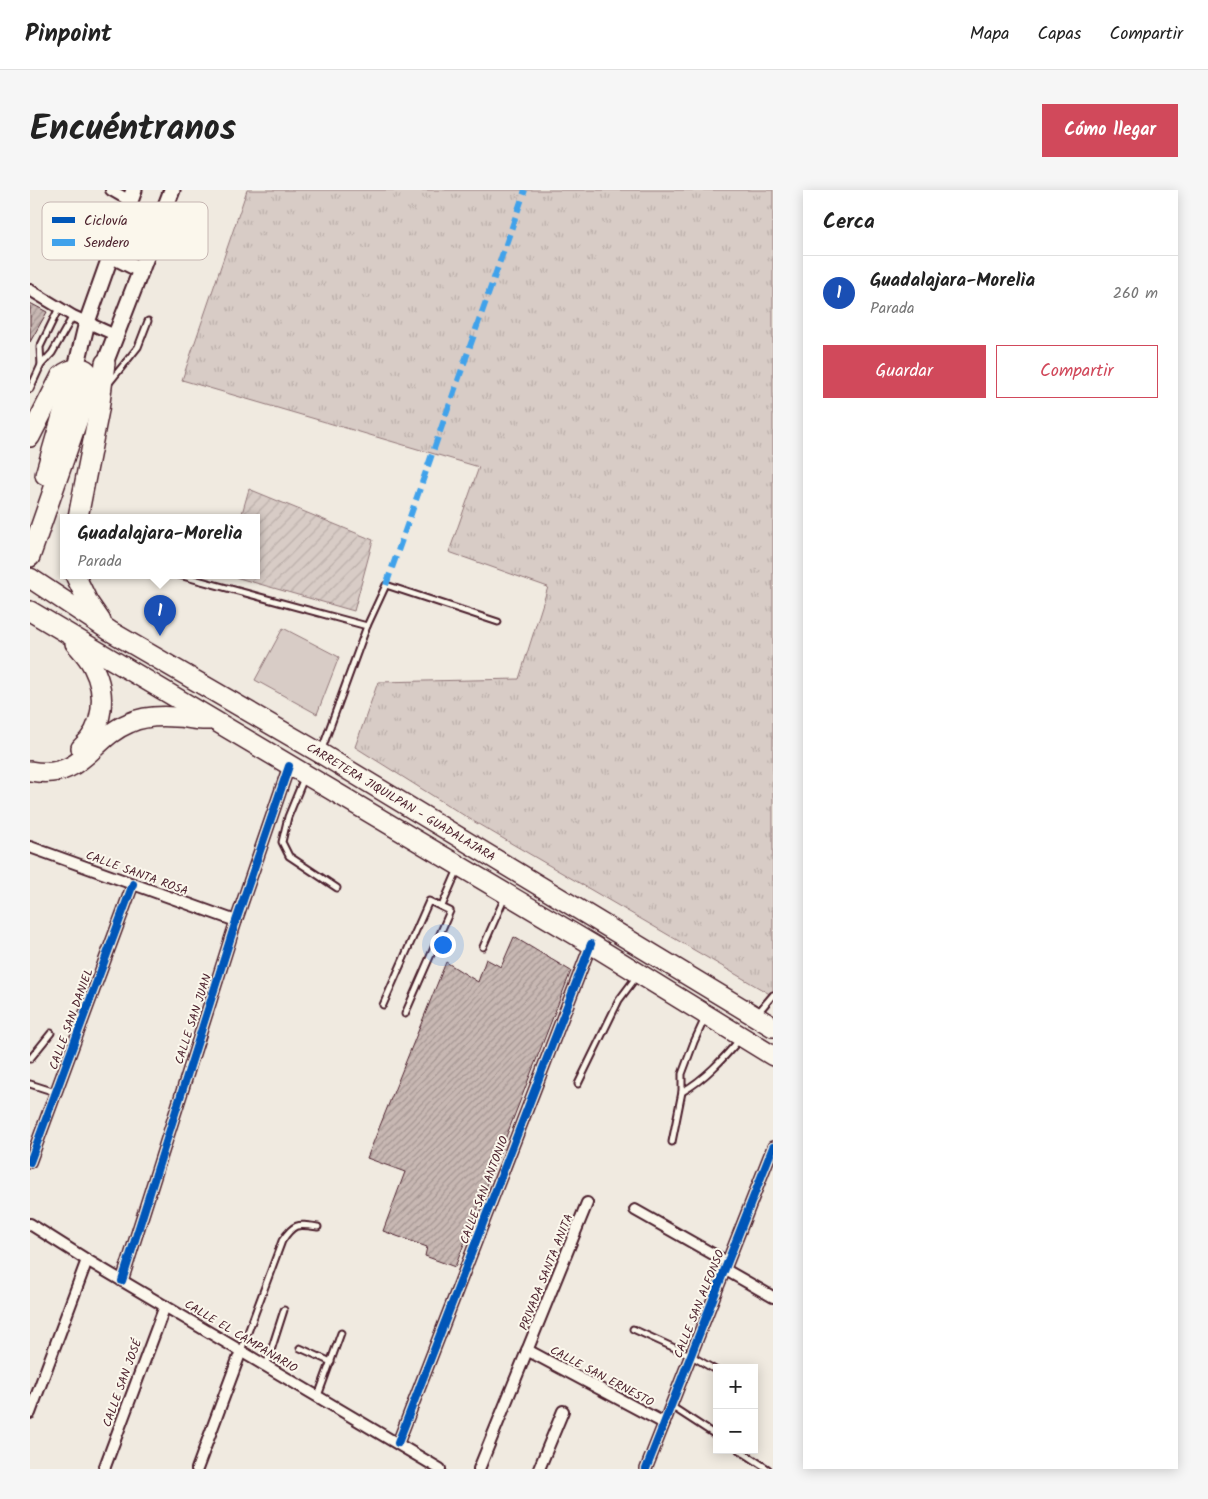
<!DOCTYPE html>
<html lang="es">
<meta charset="utf-8">
<style>
:root{--surface:#fff;--page:#f6f6f6;--text:#222;--muted:#767676;--line:#e0e0e0;--accent:#d1495b}
body{margin:0;font-family:Kalam,sans-serif;background:var(--page);color:var(--text)}
.controls{position:absolute;right:15px;bottom:15px;display:grid;overflow:hidden;border-radius:0px;box-shadow:0 2px 12px #0003}
.controls button{width:45px;height:45px;display:grid;place-items:center;padding:0;border:0;border-bottom:1px solid var(--line);background:var(--surface);color:var(--text);font:25px sans-serif}
.you{position:absolute;left:412px;top:754px;width:18px;height:18px;margin:-12px;border:4px solid #fff;border-radius:50%;background:#1a73e8;box-shadow:0 0 0 8px #1a73e833}
.badge{display:grid;place-items:center;width:32px;height:32px;border-radius:50%;background:var(--accent);color:#fff;font-size:16px;font-weight:700}
.pin{position:absolute;translate:-50% -41px;filter:drop-shadow(0 1px 2px #0008)}
.pin::after{content:'';position:absolute;top:26px;width:18px;height:15px;background:inherit;clip-path:polygon(0 0,100% 0,50% 100%)}
.popup{position:absolute;left:30px;top:324px;width:200px;height:65px;box-sizing:border-box;display:grid;place-content:center;border-radius:0px;background:var(--surface);filter:drop-shadow(0 1px 4px #0005);font-size:16px;white-space:nowrap;color:var(--muted)}
.popup b{font-size:19px;color:var(--text)}
.popup::after{content:'';position:absolute;left:50%;top:100%;margin-left:-10px;border:10px solid transparent;border-top-color:var(--surface)}
.list{margin:0;padding:0;list-style:none}
h2{display:flex;justify-content:space-between;align-items:center;height:65px;margin:0;padding:0 20px;font-size:21px}
h2 small{font-size:16px;font-weight:400;color:var(--muted)}
.list li{display:grid;grid-template-columns:32px 1fr auto;gap:15px;align-items:center;box-sizing:border-box;height:75px;padding:0 20px;border-top:1px solid var(--line)}
.list b{display:block;font-size:19px;white-space:nowrap}
.list p{margin:0;font-size:16px;white-space:nowrap;color:var(--muted)}
.list em{font-size:16px;font-style:normal;color:var(--muted)}
.actions{display:flex;gap:10px;padding:15px 20px}
.actions a{flex:1;padding:11px 0;border:1px solid var(--accent);border-radius:0px;text-align:center;font-size:18px;color:var(--accent)}
.actions .main{background:var(--accent);color:#fff}
.map{position:relative;flex:none;width:743px;height:1279px;overflow:hidden;border-radius:0px}
header{display:flex;align-items:center;gap:30px;box-sizing:border-box;height:70px;padding:0 25px;background:var(--surface);border-bottom:1px solid var(--line)}
header strong{font-size:24px}
nav{display:flex;gap:28px;margin-inline-start:auto;font-size:18px}
.intro{display:flex;align-items:center;justify-content:space-between;box-sizing:border-box;height:120px;padding:0 30px}
h1{margin:0;font-size:35px}
.button{padding:12px 22px;border-radius:0px;background:var(--accent);color:#fff;font-size:18px;font-weight:700}
main{display:flex;gap:30px;padding:0 30px}
aside{flex:1;background:var(--surface);border-radius:0px;box-shadow:0 2px 12px #0003}
.map>svg:first-child{display:block}
.grass{fill:url(#grass-tufts);stroke:#917678}
.garden{fill:url(#garden-furrows);stroke:#917678}
.pitch{fill:#d8ccc6;stroke:#917678}
.building{fill:url(#building-hatch);stroke:#4a1f2b}
.lines{fill:none;stroke-linecap:round;stroke-linejoin:round}
.lane-casing{stroke:#4a1f2b;stroke-width:9}
.street-casing{stroke:#4a1f2b;stroke-width:14}
.secondary-casing{stroke:#4a1f2b;stroke-width:19}
.highway-casing{stroke:#4a1f2b;stroke-width:22}
.lane{stroke:#fbf7ec;stroke-width:5}
.street{stroke:#fbf7ec;stroke-width:10}
.secondary{stroke:#fbf7ec;stroke-width:15}
.highway{stroke:#fbf7ec;stroke-width:19}
.quiet{stroke:#40a2eb;stroke-width:6;stroke-dasharray:12 6;stroke-linecap:butt}
.cycleway-casing{stroke:#fbf7ec;stroke-width:11}
.cycleway{stroke:#0057b8;stroke-width:8}
.labels{text-anchor:middle;stroke-width:4;stroke-linejoin:round;paint-order:stroke}
.street-label{font-size:12px;fill:#4a1f2b;stroke:#fbf7ec}
.key{fill:#fbf7ec;stroke:#c6b6b2;stroke-width:1}
.key-label{font-size:14px;fill:#4a1f2b}
</style>
<header>
<strong>Pinpoint</strong>
<nav><a>Mapa</a><a>Capas</a><a>Compartir</a></nav>
</header>
<div class="intro"><h1>Encuéntranos</h1><a class="button">Cómo llegar</a></div>
<main>
<div class="map">
<svg width="743" height="1279" viewBox="0 0 743 1279">
<defs>
<pattern id="grass-tufts" width="24" height="20" patternUnits="userSpaceOnUse" patternTransform="scale(1.25)"><rect width="24" height="20" fill="#d8ccc6"/><path d="M3 7l-1-3M5 7V3M7 7l1-3M15 17l-1-3M17 17v-4M19 17l1-3" fill="none" stroke="#bbafaa"/></pattern>
<pattern id="garden-furrows" width="10" height="10" patternUnits="userSpaceOnUse" patternTransform="scale(1.25)"><rect width="10" height="10" fill="#d8ccc6"/><path d="M-1 1l2-2M0 10L10 0M9 11l2-2" fill="none" stroke="#bbafaa"/></pattern>
<pattern id="building-hatch" width="6" height="6" patternUnits="userSpaceOnUse" patternTransform="scale(1.25)"><rect width="6" height="6" fill="#c8b8b3"/><path d="M-1 1l2-2M0 6l6-6M5 7l2-2" fill="none" stroke="#a49592"/></pattern>
</defs>
<rect width="100%" height="100%" fill="#f0eae0"/>
<filter id="ink" filterUnits="userSpaceOnUse"><feTurbulence type="fractalNoise" baseFrequency=".02" numOctaves="2"/><feDisplacementMap in="SourceGraphic" scale="10" xChannelSelector="R" yChannelSelector="G"/><feConvolveMatrix kernelMatrix="1 2 1 2 8 2 1 2 1" color-interpolation-filters="sRGB"/></filter>
<g filter="url(#ink)">
<path class="grass" d="M 217,0 L 743,0 L 743,806 L 443,631 L 325,557 L 348,492 L 489,489 L 518,397 L 419,362 L 449,277 L 152,190 Z"/>
<path class="garden" d="M 219,299 L 343,350 L 324,421 L 198,385 L 226,385 L 226,327 L 211,327 Z"/>
<path class="pitch" d="M 253,438 L 309,467 L 287,524 L 225,490 Z"/>
<g class="building">
<path d="M 0,113 L 17,122 L 0,152 Z"/>
<path d="M 484,747 L 541,781 L 425,1077 L 395,1066 L 397,1057 L 353,1041 L 375,982 L 337,968 L 416,772 L 448,792 L 456,769 L 471,777 Z"/>
</g>
<g class="lines">
<g class="lane-casing">
<g id="lane">
<path d="M 11,175 L 10,157 L 29,118"/>
<path d="M 79,193 L 108,157 L 118,131"/>
<path d="M 0,199 L 11,175 L 22,163 L 43,126"/>
<path d="M 149,385 L 337,436"/>
<path d="M 292,559 L 337,436 L 356,395 L 468,432"/>
<path d="M 274,588 L 258,627 L 252,652 L 259,666 L 307,698"/>
<path d="M 412,716 L 428,679"/>
<path d="M 453,757 L 475,707"/>
<path d="M 353,815 L 399,711 L 420,721 L 375,824"/>
<path d="M 727,824 L 743,805"/>
<path d="M 0,869 L 21,843"/>
<path d="M 0,894 L 25,902"/>
<path d="M 548,894 L 589,810 L 607,786"/>
<path d="M 652,902 C 675,889 693,869 710,849"/>
<path d="M 642,952 L 652,902 L 652,884 L 664,852 L 675,828"/>
<path d="M 603,1139 L 660,1165 L 687,1181"/>
<path d="M 270,1158 L 301,1172"/>
<path d="M 211,1161 L 252,1051 C 264,1033 267,1034 288,1037"/>
<path d="M 236,1176 L 254,1120"/>
<path d="M 288,1206 L 311,1143"/>
<path d="M 641,1216 L 687,1246"/>
<path d="M 709,1260 L 738,1279"/>
</g>
</g>
<g class="street-casing">
<g id="street">
<path d="M 81,0 L 100,11"/>
<path d="M 0,100 L 43,126 L 85,145"/>
<path d="M 0,657 L 206,731"/>
<path d="M 0,972 L 103,694"/>
<path d="M 605,1020 L 697,1072"/>
<path d="M 0,1034 L 57,1070 L 410,1279"/>
<path d="M 694,1079 L 743,1107"/>
<path d="M 92,1091 L 206,731 L 259,576"/>
<path d="M 497,1160 L 634,1233"/>
<path d="M 0,1223 L 57,1070"/>
<path d="M 368,1253 L 561,754"/>
<path d="M 74,1279 L 135,1116"/>
<path d="M 167,1279 L 211,1161"/>
<path d="M 449,1279 L 557,1013"/>
<path d="M 509,1279 L 533,1221"/>
<path d="M 616,1279 L 743,957"/>
</g>
</g>
<g class="secondary-casing">
<g id="secondary">
<path d="M 81,65 L 111,80"/>
<path d="M 75,173 L 142,0"/>
<path d="M 46,178 L 57,132 L 104,0"/>
</g>
</g>
<g class="highway-casing">
<g id="highway">
<path d="M 0,247 L 31,186 C 39,178 61,172 60,191 C 60,196 57,202 56,206 L 0,367"/>
<path d="M 15,285 L 46,178"/>
<path d="M 48,327 L 69,220 L 75,173"/>
<path d="M 45,385 L 58,412 L 71,431"/>
<path d="M 0,388 L 80,441 L 290,563 L 743,837"/>
<path d="M 0,421 L 561,754 L 743,866"/>
<path d="M 45,453 C 51,460 59,468 63,477 C 77,504 74,538 51,558"/>
<path d="M 0,581 C 53,591 60,549 99,533 C 112,527 131,526 145,527 C 156,527 168,531 179,530"/>
</g>
</g>
<use href="#lane" class="lane"/>
<use href="#street" class="street"/>
<use href="#secondary" class="secondary"/>
<use href="#highway" class="highway"/>
<path class="quiet" d="M 356,395 L 495,0"/>
<g class="cycleway-casing">
<g id="cycleway">
<path d="M 0,972 L 103,694"/>
<path d="M 92,1091 L 206,731 L 259,576"/>
<path d="M 368,1253 L 561,754"/>
<path d="M 616,1279 L 743,957"/>
</g>
</g>
<use href="#cycleway" class="cycleway"/>
</g>
</g>
<g class="labels">
<g class="street-label">
<text transform="translate(371 612) rotate(31)" y="4">CARRETERA JIQUILPAN - GUADALAJARA</text>
<text transform="translate(107 683) rotate(20)" y="4">CALLE SANTA ROSA</text>
<text transform="translate(41 829) rotate(-70)" y="4">CALLE SAN DANIEL</text>
<text transform="translate(163 829) rotate(-72)" y="4">CALLE SAN JUAN</text>
<text transform="translate(454 1000) rotate(-69)" y="4">CALLE SAN ANTONIO</text>
<text transform="translate(516 1082) rotate(-68)" y="4">PRIVADA SANTA ANITA</text>
<text transform="translate(669 1114) rotate(-68)" y="4">CALLE SAN ALFONSO</text>
<text transform="translate(211 1146) rotate(31)" y="4">CALLE EL CAMPANARIO</text>
<text transform="translate(572 1186) rotate(28)" y="4">CALLE SAN ERNESTO</text>
<text transform="translate(92 1193) rotate(-70)" y="4">CALLE SAN JOSÉ</text>
</g>
</g>
<rect x="12" y="12" width="166" height="58" rx="8" class="key"/>
<rect x="22" y="27" width="23" height="6" fill="#0057b8"/>
<rect x="22" y="49" width="23" height="7" fill="#40a2eb"/>
<g class="key-label">
<text x="54" y="35">Ciclovía</text>
<text x="54" y="57">Sendero</text>
</g>
</svg>
<div class="controls">
<button>+</button>
<button>−</button>
</div>
<div class="you"></div>
<div class="pin badge" style="left:130px;top:446px;background:#1a4fb4">1</div>
<div class="popup"><b>Guadalajara-Morelia</b>Parada</div>
</div>
<aside>
<h2>Cerca<small></small></h2>
<ul class="list">
<li><span class="badge" style="background:#1a4fb4">1</span><div><b>Guadalajara-Morelia</b><p>Parada</p></div><em>260 m</em></li>
</ul>
<div class="actions"><a class="main">Guardar</a><a>Compartir</a></div>
</aside>
</main>
